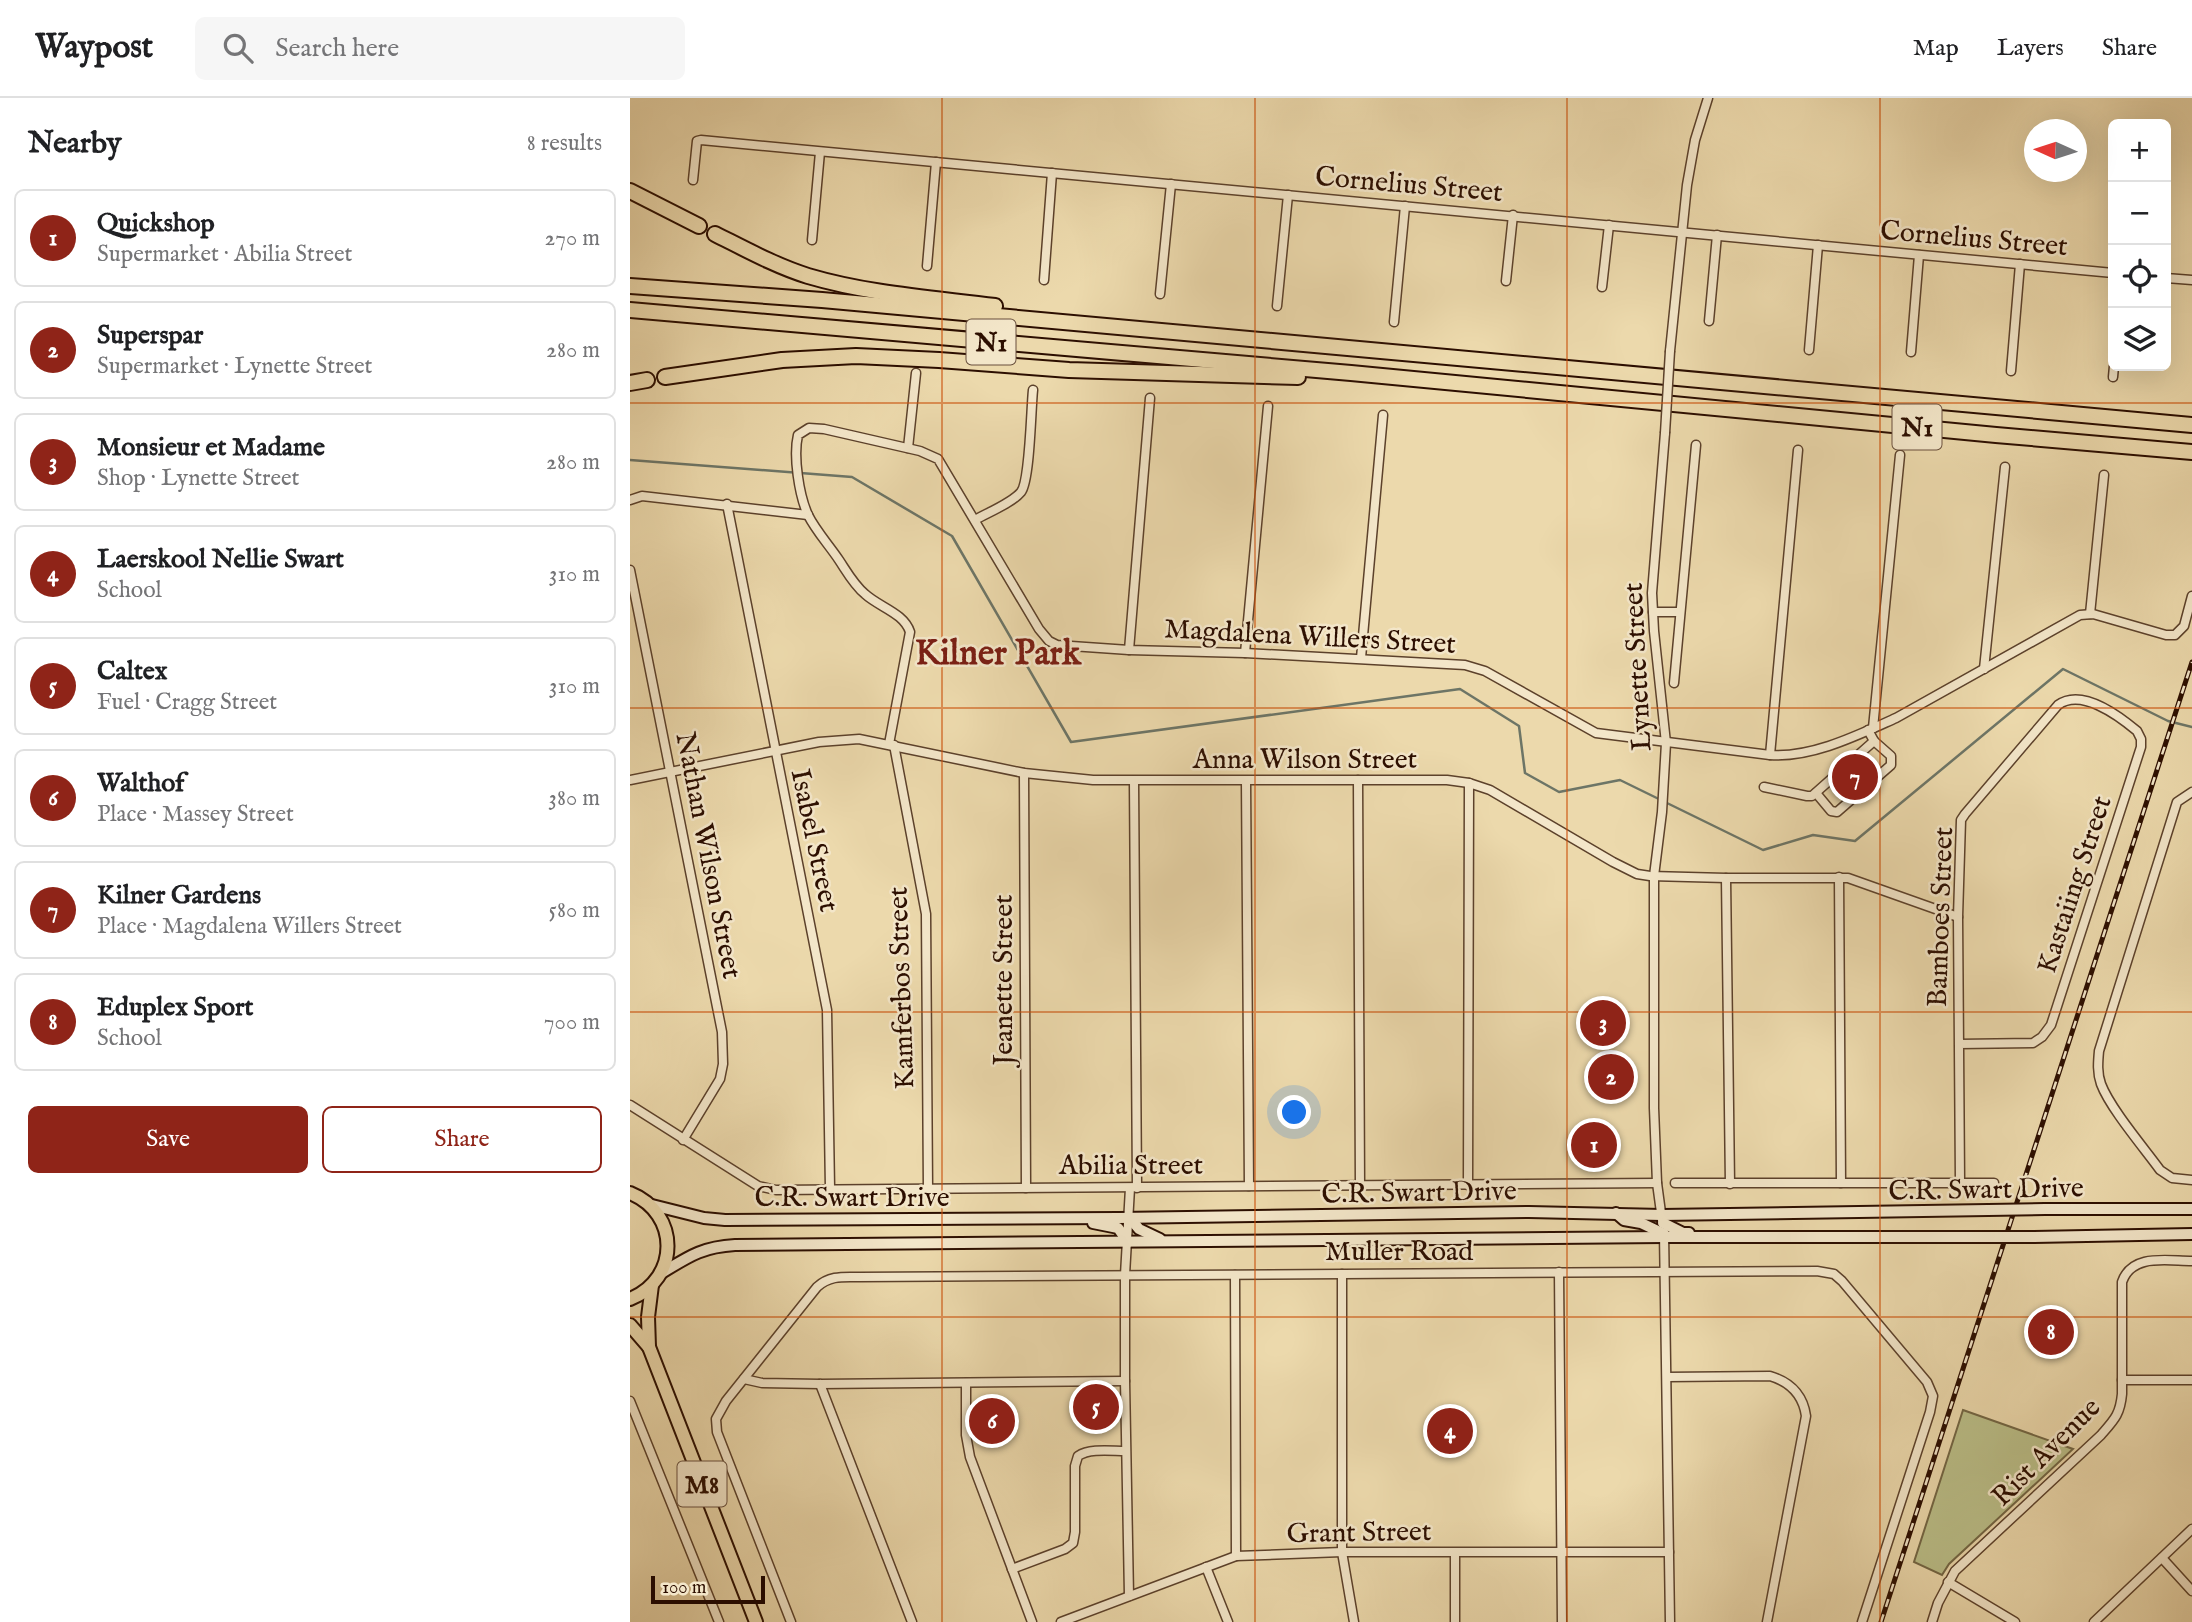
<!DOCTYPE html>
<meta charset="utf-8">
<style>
:root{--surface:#fff;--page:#f6f6f6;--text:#202124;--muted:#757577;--line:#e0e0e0;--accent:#8f2418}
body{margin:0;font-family:"IM FELL English",serif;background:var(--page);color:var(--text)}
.controls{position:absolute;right:21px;top:21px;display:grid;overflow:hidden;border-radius:10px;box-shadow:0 7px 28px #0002}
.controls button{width:63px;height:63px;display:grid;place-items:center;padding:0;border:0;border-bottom:2px solid var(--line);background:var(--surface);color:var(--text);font:35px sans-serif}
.compass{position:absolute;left:1394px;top:21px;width:63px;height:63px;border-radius:50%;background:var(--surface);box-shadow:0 7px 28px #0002;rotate:273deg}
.scale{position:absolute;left:21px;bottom:18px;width:114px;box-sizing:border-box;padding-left:7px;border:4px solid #2c0e00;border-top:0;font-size:19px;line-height:24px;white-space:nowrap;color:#2c0e00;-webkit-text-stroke:5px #f3e6c9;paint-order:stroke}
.you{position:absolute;left:665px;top:1015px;width:24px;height:24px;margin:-18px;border:5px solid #fff;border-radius:50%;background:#1a73e8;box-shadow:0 0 0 10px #1a73e833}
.badge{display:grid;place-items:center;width:46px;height:46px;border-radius:50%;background:var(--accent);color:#fff;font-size:23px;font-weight:700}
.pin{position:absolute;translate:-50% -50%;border:4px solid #fff;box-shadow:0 2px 7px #0006}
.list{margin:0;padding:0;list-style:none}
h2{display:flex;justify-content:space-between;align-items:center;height:91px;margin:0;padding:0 28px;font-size:30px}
h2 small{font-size:23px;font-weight:400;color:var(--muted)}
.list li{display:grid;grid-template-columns:46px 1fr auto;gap:21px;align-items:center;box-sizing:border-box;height:98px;margin:0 14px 14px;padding:0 14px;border:2px solid var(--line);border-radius:10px}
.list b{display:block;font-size:26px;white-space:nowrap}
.list p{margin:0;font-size:23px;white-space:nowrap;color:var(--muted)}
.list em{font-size:23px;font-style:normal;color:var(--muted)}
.actions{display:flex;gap:14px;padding:21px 28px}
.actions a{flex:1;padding:16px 0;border:2px solid var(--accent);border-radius:10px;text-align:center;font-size:24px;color:var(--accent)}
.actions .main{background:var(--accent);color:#fff}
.icon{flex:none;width:38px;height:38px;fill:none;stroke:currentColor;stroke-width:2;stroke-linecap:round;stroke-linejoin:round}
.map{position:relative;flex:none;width:1562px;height:1524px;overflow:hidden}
header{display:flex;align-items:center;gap:42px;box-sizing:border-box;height:98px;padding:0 35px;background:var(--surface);border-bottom:2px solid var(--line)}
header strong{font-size:33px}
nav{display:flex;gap:38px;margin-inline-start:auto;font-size:24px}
.search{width:490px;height:63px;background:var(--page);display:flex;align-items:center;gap:18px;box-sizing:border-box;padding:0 24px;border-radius:10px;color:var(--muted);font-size:26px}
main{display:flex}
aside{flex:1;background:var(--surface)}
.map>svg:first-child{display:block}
.green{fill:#babe88;stroke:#736644;stroke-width:2}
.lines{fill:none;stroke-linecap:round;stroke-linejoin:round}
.stream{stroke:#6d7566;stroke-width:2.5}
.minor-casing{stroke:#5c412b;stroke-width:11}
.secondary-casing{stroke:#2c0e00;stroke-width:14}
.primary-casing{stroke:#2c0e00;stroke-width:16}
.motorway-casing{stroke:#2c0e00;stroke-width:18}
.minor{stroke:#f3e6c9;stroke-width:8}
.secondary{stroke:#f3e6c9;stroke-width:10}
.primary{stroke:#ecd9ac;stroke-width:12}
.motorway{stroke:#ecd9ac;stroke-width:14}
.rail-casing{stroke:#2c0e00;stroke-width:5}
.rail{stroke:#f3e6c9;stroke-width:2.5;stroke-dasharray:8;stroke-linecap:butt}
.minor-bridge-casing{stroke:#5c412b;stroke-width:11;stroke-linecap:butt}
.secondary-bridge-casing{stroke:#2c0e00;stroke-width:14;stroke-linecap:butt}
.minor-bridge{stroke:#f3e6c9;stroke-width:8}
.secondary-bridge{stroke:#f3e6c9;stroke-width:10}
.grid{fill:none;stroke:#cc4e0a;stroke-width:2;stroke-opacity:0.55}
.labels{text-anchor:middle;stroke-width:5;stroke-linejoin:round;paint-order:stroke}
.shield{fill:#f3e6c9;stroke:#684f3c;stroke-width:2}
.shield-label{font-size:26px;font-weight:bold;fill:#2c0e00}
.street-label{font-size:28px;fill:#2c0e00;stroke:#f3e6c9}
.district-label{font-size:35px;font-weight:bold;fill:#7a1f14;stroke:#f3e6c9}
</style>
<header>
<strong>Waypost</strong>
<div class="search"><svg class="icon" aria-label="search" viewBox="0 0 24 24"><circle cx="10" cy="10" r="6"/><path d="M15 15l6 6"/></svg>Search here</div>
<nav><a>Map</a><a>Layers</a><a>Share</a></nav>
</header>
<main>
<aside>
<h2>Nearby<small>8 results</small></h2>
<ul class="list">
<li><span class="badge">1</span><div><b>Quickshop</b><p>Supermarket · Abilia Street</p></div><em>270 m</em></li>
<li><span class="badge">2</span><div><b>Superspar</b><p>Supermarket · Lynette Street</p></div><em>280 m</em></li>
<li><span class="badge">3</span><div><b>Monsieur et Madame</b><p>Shop · Lynette Street</p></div><em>280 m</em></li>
<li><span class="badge">4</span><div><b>Laerskool Nellie Swart</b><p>School</p></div><em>310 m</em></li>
<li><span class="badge">5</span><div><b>Caltex</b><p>Fuel · Cragg Street</p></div><em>310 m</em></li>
<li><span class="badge">6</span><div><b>Walthof</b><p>Place · Massey Street</p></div><em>380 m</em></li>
<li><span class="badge">7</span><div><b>Kilner Gardens</b><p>Place · Magdalena Willers Street</p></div><em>580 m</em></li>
<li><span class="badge">8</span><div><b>Eduplex Sport</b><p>School</p></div><em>700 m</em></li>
</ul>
<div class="actions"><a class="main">Save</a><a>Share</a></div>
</aside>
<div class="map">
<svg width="1562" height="1524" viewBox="0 0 1562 1524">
<rect width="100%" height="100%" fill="#ecd9ac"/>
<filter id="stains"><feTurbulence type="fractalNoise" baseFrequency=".00286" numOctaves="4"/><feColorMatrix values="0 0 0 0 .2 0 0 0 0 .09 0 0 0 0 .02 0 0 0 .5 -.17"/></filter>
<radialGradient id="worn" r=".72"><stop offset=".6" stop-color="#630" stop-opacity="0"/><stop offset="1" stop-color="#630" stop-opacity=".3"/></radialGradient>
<path class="green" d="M 1333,1312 L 1443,1351 L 1319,1466 L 1312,1477 L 1284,1464 Z"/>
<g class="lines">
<path class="stream" d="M 0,362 L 222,379 L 322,438 L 441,644 L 830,591 L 889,628 L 895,675 L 929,694 L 990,682 L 1133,752 L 1183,737 L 1225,743 L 1433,571 L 1538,623 L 1562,629"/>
<g class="minor-casing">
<g id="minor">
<path d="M 63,82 L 67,43 L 71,42 L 1483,175"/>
<path d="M 182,142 L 190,54"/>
<path d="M 297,168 L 306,64"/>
<path d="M 1536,180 L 1562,182"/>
<path d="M 414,182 L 422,75"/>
<path d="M 876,183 L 883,117"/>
<path d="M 972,189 L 979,127"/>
<path d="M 530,196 L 541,86"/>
<path d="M 647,208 L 658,97"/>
<path d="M 1079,223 L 1087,137"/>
<path d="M 764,224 L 775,108"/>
<path d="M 1179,252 L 1188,147"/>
<path d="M 1040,253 L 1057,87 L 1065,42 L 1078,0"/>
<path d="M 1281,254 L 1289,157"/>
<path d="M 1381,273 L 1390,166"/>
<path d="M 1483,279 L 1484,268"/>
<path d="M 278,350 L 286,275"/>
<path d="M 0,402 L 12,398 L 178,417"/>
<path d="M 97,406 L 197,912 L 200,1090"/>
<path d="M 345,422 C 357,415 382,405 391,394 C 400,383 401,310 403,292"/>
<path d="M 0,472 L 92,934 L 93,966 L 90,981 L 53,1042"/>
<path d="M 1023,514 L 1050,514"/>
<path d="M 1460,516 L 1474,377"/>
<path d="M 499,552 L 520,300"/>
<path d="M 615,555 L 638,308"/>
<path d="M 731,560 L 753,317"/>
<path d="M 1354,571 L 1375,369"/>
<path d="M 1044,585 L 1066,347"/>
<path d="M 1243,630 L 1270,357"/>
<path d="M 259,646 L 280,534 C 274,515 249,509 235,496 C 224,487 217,474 209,462 C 199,447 186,433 178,417 C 169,397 163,358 168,337 L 179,330 L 194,331 L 290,353 L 308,361 L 409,531 L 419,543 L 427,547 L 499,552 L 615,555 L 835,567 L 855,573 L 966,635 L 1140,657 C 1182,660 1228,637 1266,620 L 1450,517 L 1463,516 L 1536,537 L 1545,537 L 1554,528 L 1562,498"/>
<path d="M 264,647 L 296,816 L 298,1091"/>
<path d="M 1140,657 L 1168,352"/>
<path d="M 394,675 L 396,1090"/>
<path d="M 0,682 L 189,644 L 229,641 L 394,675 L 463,682 L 817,682 L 839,685 L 860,692 L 983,764 L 1007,776 L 1020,778 L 1096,780 L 1218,780 L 1328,819"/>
<path d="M 728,682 L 730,1088"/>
<path d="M 504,683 L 507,1090"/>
<path d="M 616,683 L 619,1088"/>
<path d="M 1134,689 L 1177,698 L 1182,698 L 1244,643 L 1238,632"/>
<path d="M 1562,694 L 1547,704 L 1469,953 C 1468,964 1467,975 1471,986 C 1480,1010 1514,1050 1530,1072 L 1542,1080 L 1562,1082"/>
<path d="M 1186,695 L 1201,713 L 1207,714 L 1261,667 L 1261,658 L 1244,643"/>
<path d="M 1209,779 L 1211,1085"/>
<path d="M 1096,780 L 1100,1086"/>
<path d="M 1329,946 L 1403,945 L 1412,939 L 1421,927 L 1511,649 L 1511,641 L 1507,633 C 1488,617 1451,590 1428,607 L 1335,716 L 1331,722 L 1328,819 L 1330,1084"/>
<path d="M 0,1007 L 128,1088 L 146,1092 L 1027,1085"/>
<path d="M 1045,1085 L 1364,1085"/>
<path d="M 838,1087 L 839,685"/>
<path d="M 1032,1122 L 1027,1085 L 1024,1010 L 1024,778 L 1032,714 L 1036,645 L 1024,533 L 1022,495 L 1035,335"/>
<path d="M 1034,1135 L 1040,1524"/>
<path d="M 929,1174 L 932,1524"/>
<path d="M 712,1176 L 712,1454 L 724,1524"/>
<path d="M 605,1177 L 606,1458"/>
<path d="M 1037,1279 L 1140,1278 C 1160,1284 1173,1297 1176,1318 L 1137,1524"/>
<path d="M 114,1281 L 132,1285 L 190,1286 L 495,1283"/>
<path d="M 1492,1282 L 1562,1282"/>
<path d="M 336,1285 L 336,1337 L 340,1359 L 402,1524"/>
<path d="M 190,1286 L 282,1524"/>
<path d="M 0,1303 L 89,1524"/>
<path d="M 825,1455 L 825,1524"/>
<path d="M 1532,1460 L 1562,1493"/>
<path d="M 576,1469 L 598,1524"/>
<path d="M 382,1471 L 435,1451 L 443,1445 L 445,1434 L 445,1368 L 448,1358 C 460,1350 481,1353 495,1353"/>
<path d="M 1318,1484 L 1385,1524"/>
<path d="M 499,1498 L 495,1283 L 495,1177 L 500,1090"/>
<path d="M 161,1524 L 87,1334 L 86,1321 L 96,1303 L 187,1189 C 200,1177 214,1179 230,1179 L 1187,1173 L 1204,1176 L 1212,1183 L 1297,1284 L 1303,1298 L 1300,1314 L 1232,1524"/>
<path d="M 431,1524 L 606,1458 L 712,1454 L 1039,1454"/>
<path d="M 1302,1524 L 1308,1505 L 1325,1473 L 1471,1337 C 1484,1322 1490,1317 1492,1296 L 1492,1184 C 1502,1155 1537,1163 1562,1163"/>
<path d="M 1464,1524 L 1562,1431"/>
</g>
</g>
<g class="secondary-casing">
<g id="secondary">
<path d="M 18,1106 L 74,1120 L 95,1122 L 489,1120 L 899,1114 L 1032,1117 L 1358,1112"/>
<path d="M 1415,1111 L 1562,1111"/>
<path d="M 986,1115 L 994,1122 L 1011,1125 L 1034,1136"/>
<path d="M 499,1119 L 509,1131 L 530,1141"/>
<path d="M 463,1125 L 488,1130 L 498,1144"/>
<path d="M 1033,1125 L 1053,1135 L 1059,1135"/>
<path d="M 1404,1139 L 1562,1136"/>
<path d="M 30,1176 C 58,1159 71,1149 105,1147 L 1034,1139 L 1348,1139"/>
</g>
</g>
<g class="primary-casing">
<g id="primary">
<path d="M 0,1095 C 50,1115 50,1181 0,1201"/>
<path d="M 22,1187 L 18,1219 L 19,1249 L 126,1524"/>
<path d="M 0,1227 L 19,1249"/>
</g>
</g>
<g class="motorway-casing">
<g id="motorway">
<path d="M 0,93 L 69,128"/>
<path d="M 85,136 C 115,151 146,168 178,178 C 239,196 302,200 365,208"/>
<path d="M 0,188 L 192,202 L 1562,327"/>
<path d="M 0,212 L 721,275 L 1366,337 L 1562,354"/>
<path d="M 35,279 L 152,262 L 226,258 L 309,262 L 439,272 L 668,279"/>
<path d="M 0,285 L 17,282"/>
</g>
</g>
<use href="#minor" class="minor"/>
<use href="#secondary" class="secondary"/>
<use href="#primary" class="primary"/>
<use href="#motorway" class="motorway"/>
<g class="rail-casing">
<path id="rail" d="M 1251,1524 L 1562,564"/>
</g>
<use href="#rail" class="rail"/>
<g class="minor-bridge-casing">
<path id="minor-bridge" d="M 1035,335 L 1040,253"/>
</g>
<g class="secondary-bridge-casing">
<g id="secondary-bridge">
<path d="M 1358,1112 L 1415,1111"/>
<path d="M 1348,1139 L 1404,1139"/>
</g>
</g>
<use href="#minor-bridge" class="minor-bridge"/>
<use href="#secondary-bridge" class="secondary-bridge"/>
</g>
<path class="grid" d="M 312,0 L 312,1524M 625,0 L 625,1524M 937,0 L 937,1524M 1250,0 L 1250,1524M 0,305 L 1562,305M 0,610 L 1562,610M 0,914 L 1562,914M 0,1219 L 1562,1219"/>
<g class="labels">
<g class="shield">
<rect x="336.5" y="221.5" width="49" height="45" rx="5"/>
<rect x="1262.5" y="306.5" width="49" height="45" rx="5"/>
<rect x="47.5" y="1363.5" width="49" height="45" rx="5"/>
</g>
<g class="shield-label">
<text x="361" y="253">N1</text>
<text x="1287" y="338">N1</text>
<text x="72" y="1395">M8</text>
</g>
<g class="street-label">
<text transform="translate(779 85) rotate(5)" y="10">Cornelius Street</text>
<text transform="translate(1344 139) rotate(5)" y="10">Cornelius Street</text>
<text transform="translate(680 537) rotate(3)" y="10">Magdalena Willers Street</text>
<text transform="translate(1006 569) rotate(-93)" y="10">Lynette Street</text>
<text x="675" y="670">Anna Wilson Street</text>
<text transform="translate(186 742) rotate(78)" y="10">Isabel Street</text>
<text transform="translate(80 757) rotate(79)" y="10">Nathan Wilson Street</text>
<text transform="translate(1443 786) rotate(-72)" y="10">Kastaiing Street</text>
<text transform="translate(1309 819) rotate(-88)" y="10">Bamboes Street</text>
<text transform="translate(372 882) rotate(-90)" y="10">Jeanette Street</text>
<text transform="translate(270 890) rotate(-92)" y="10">Kamferbos Street</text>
<text x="501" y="1076">Abilia Street</text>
<text transform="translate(1356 1090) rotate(-1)" y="10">C.R. Swart Drive</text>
<text transform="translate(789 1093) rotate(-1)" y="10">C.R. Swart Drive</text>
<text x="222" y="1108">C.R. Swart Drive</text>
<text x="769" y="1162">Muller Road</text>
<text transform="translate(1415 1353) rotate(-45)" y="10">Rist Avenue</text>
<text transform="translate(729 1433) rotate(-1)" y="10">Grant Street</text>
</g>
<g class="district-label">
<text x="368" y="566">Kilner Park</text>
</g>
</g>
<rect width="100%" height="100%" filter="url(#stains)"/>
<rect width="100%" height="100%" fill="url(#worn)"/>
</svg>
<div class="controls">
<button>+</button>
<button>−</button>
<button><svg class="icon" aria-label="locate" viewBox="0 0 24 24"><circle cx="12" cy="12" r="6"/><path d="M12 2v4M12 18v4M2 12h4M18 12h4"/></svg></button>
<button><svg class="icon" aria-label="layers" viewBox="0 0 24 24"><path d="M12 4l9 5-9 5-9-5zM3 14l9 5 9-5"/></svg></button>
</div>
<svg class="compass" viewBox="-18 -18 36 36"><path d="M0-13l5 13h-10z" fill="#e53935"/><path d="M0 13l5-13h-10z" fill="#757577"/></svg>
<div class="scale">100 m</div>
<div class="you"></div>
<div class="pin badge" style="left:964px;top:1047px">1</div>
<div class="pin badge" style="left:981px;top:979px">2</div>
<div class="pin badge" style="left:973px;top:925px">3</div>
<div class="pin badge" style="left:820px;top:1333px">4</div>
<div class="pin badge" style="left:466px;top:1309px">5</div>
<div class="pin badge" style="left:362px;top:1323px">6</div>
<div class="pin badge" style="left:1225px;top:679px">7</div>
<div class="pin badge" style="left:1421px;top:1234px">8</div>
</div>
</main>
